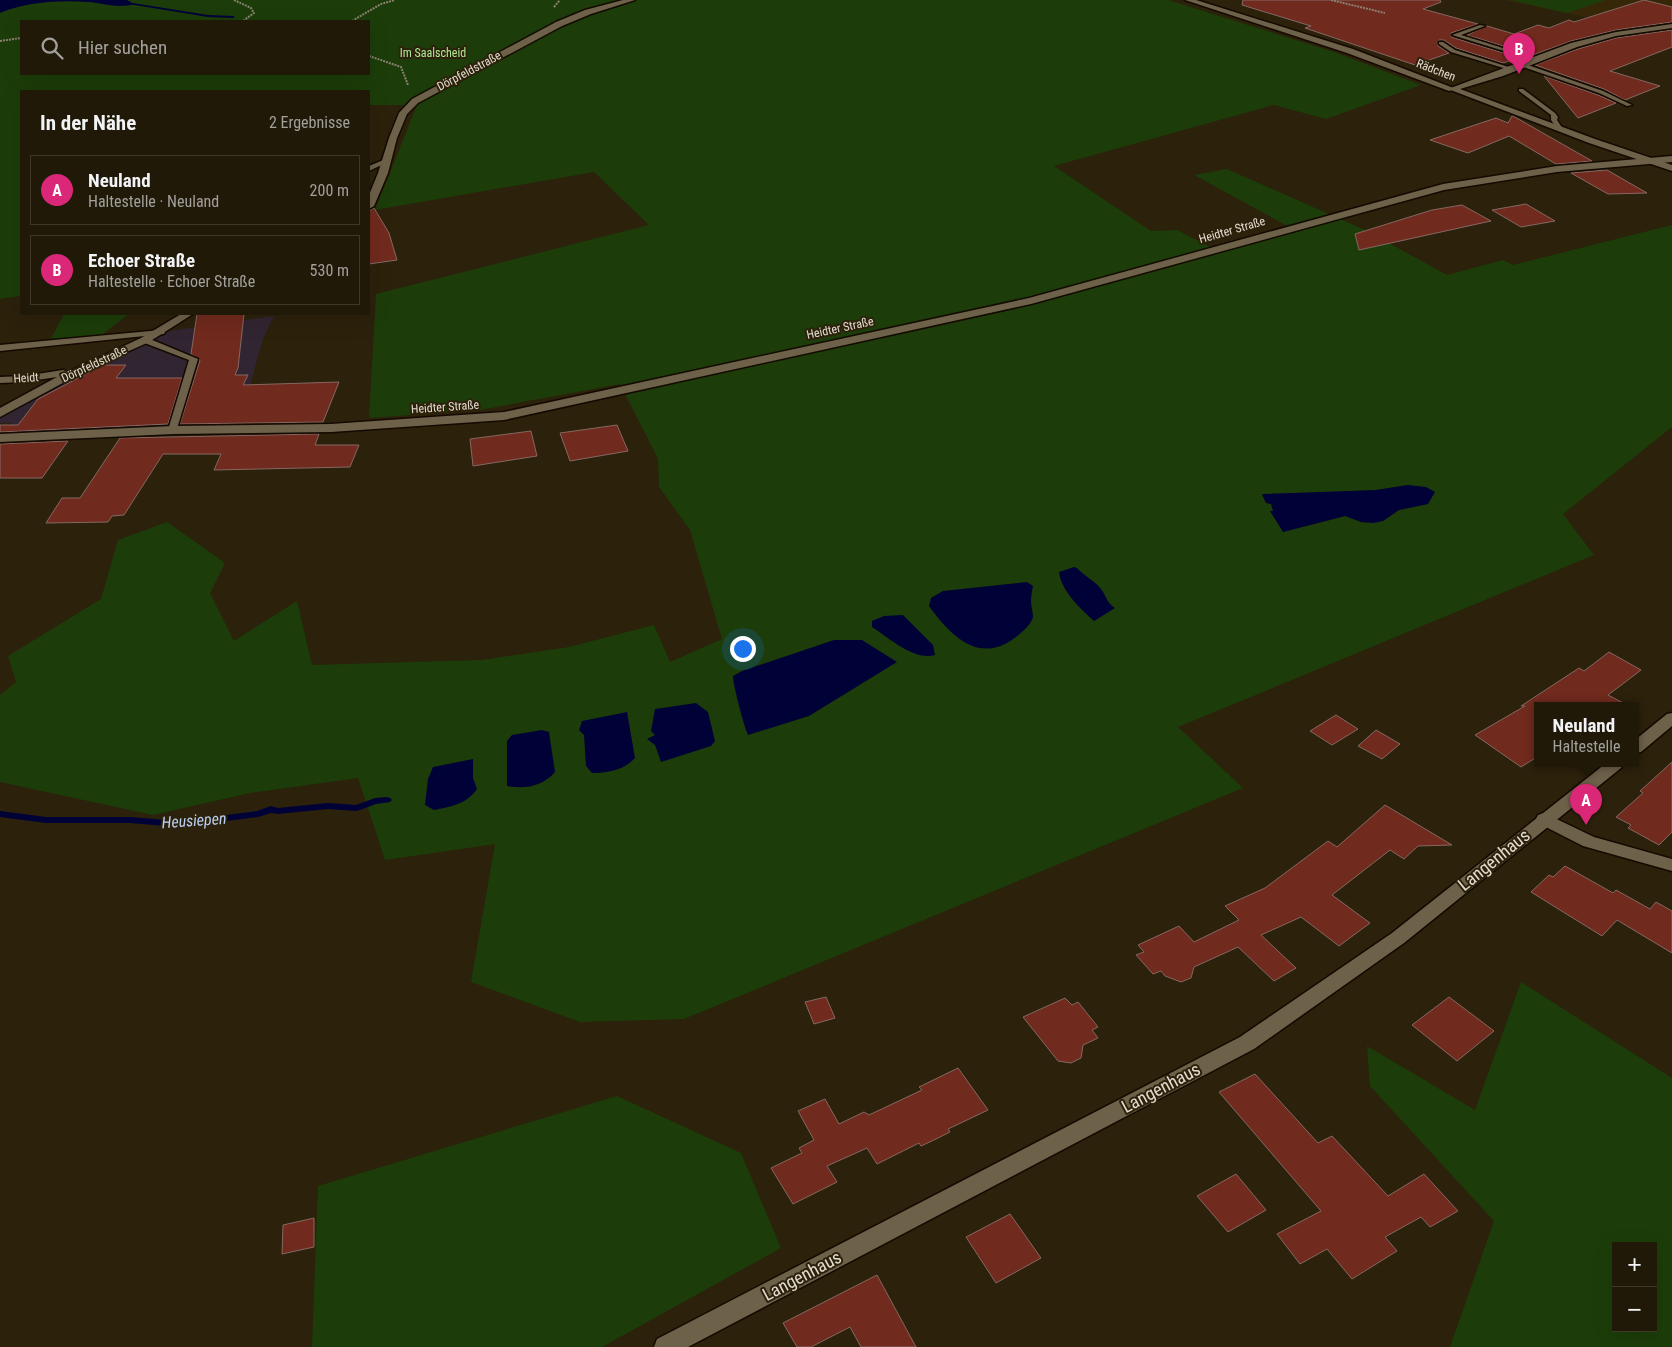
<!DOCTYPE html>
<html lang="de">
<meta charset="utf-8">
<style>
:root{--surface:#211908;--page:#292212;--text:#f1f3f6;--muted:#a2a09c;--line:#3e3829;--accent:#db2777}
body{margin:0;font-family:"Roboto Condensed",sans-serif;background:var(--page);color:var(--text)}
.controls{position:absolute;right:15px;bottom:15px;display:grid;overflow:hidden;border-radius:0px;box-shadow:0 5px 20px #0002}
.controls button{width:45px;height:45px;display:grid;place-items:center;padding:0;border:0;border-bottom:1px solid var(--line);background:var(--surface);color:var(--text);font:25px sans-serif}
.you{position:absolute;left:742px;top:648px;width:18px;height:18px;margin:-12px;border:4px solid #fff;border-radius:50%;background:#1a73e8;box-shadow:0 0 0 8px #1a73e833}
.badge{display:grid;place-items:center;width:32px;height:32px;border-radius:50%;background:var(--accent);color:#fff;font-size:16px;font-weight:700}
.pin{position:absolute;translate:-50% -41px;filter:drop-shadow(0 1px 2px #0008)}
.pin::after{content:'';position:absolute;top:26px;width:18px;height:15px;background:inherit;clip-path:polygon(0 0,100% 0,50% 100%)}
.popup{position:absolute;left:1534px;top:702px;width:105px;height:65px;box-sizing:border-box;display:grid;place-content:center;border-radius:0px;background:var(--surface);filter:drop-shadow(0 1px 4px #0005);font-size:16px;white-space:nowrap;color:var(--muted)}
.popup b{font-size:19px;color:var(--text)}
.popup::after{content:'';position:absolute;left:50%;top:100%;margin-left:-10px;border:10px solid transparent;border-top-color:var(--surface)}
.list{margin:0;padding:0;list-style:none}
h2{display:flex;justify-content:space-between;align-items:center;height:65px;margin:0;padding:0 20px;font-size:21px}
h2 small{font-size:16px;font-weight:400;color:var(--muted)}
.list li{display:grid;grid-template-columns:32px 1fr auto;gap:15px;align-items:center;box-sizing:border-box;height:70px;margin:0 10px 10px;padding:0 10px;border:1px solid var(--line);border-radius:0px}
.list b{display:block;font-size:19px;white-space:nowrap}
.list p{margin:0;font-size:16px;white-space:nowrap;color:var(--muted)}
.list em{font-size:16px;font-style:normal;color:var(--muted)}
.icon{flex:none;width:28px;height:28px;fill:none;stroke:currentColor;stroke-width:2;stroke-linecap:round;stroke-linejoin:round}
.map{position:relative;flex:none;width:1672px;height:1347px;overflow:hidden}
.search{position:absolute;background:var(--surface);box-shadow:0 5px 20px #0002;left:20px;top:20px;width:350px;height:55px;display:flex;align-items:center;gap:12px;box-sizing:border-box;padding:0 18px;border-radius:0px;color:var(--muted);font-size:19px}
.panel{position:absolute;background:var(--surface);box-shadow:0 5px 20px #0002;left:20px;top:90px;width:350px;height:225px;border-radius:0px}
.map>svg:first-child{display:block}
.commercial{fill:#312532}
.built{fill:#362709}
.green{fill:#1c3d09;fill-rule:evenodd}
.water{fill:#000237}
.lines{fill:none;stroke-linecap:round;stroke-linejoin:round}
.stream{fill:#000237;fill-rule:evenodd}
.building{fill:#712a1e;stroke:#856862}
.service-casing{stroke:#140a00;stroke-width:3}
.minor-casing{stroke:#140a00;stroke-width:3}
.tertiary-casing{stroke:#140a00;stroke-width:3}
.path{stroke:#8a8170;stroke-width:2;stroke-dasharray:2 1;stroke-linecap:butt}
.service{fill:#6e614a;fill-rule:evenodd}
.minor{fill:#6e614a;fill-rule:evenodd}
.tertiary{fill:#6e614a;fill-rule:evenodd}
.labels{text-anchor:middle;stroke-width:4;stroke-linejoin:round;paint-order:stroke}
.far-park-label{font-size:12px;fill:#adeb92;stroke:#2c210b}
.far-street-label{font-size:12px;fill:#e2dbce;stroke:#2c210b}
.water-label{font-size:16px;font-style:italic;fill:#bcd1f3;stroke:#2c210b}
.near-street-label{font-size:18px;fill:#e2dbce;stroke:#2c210b}
</style>
<div class="map">
<svg width="1672" height="1347" viewBox="0 0 1672 1347">
<rect width="100%" height="100%" fill="#2c210b"/>
<path class="commercial" d="M 274,316 L 263,339 L 240,421 L 7,434 L 12,423 L 0,423 L 0,415 L 74,376 L 169,331 Z"/>
<path class="built" d="M 1505,0 L 1672,0 L 1672,21 L 1627,26 Z"/>
<g class="green">
<path d="M 0,0 L 1168,0 L 1334,52 L 1421,85 L 1326,119 L 1274,105 L 1054,166 L 1151,231 L 1177,230 L 1216,250 L 1293,229 L 1194,175 L 1227,169 L 1365,230 L 1447,275 L 1503,260 L 1513,265 L 1672,225 L 1672,427 L 1563,514 L 1594,555 L 1178,727 L 1243,788 L 684,1019 L 580,1022 L 471,982 L 495,844 L 385,860 L 358,778 L 250,793 L 153,815 L 0,782 L 0,695 L 16,682 L 8,656 L 101,599 L 118,540 L 167,522 L 225,563 L 210,593 L 234,641 L 297,601 L 312,665 L 482,660 L 569,647 L 654,625 L 670,662 L 722,639 L 690,530 L 659,487 L 658,459 L 620,384 L 480,410 L 369,418 L 376,294 L 649,225 L 594,172 L 375,210 L 417,105 L 369,105 L 369,91 L 21,91 L 21,296 L 0,299 ZM 21,21 L 369,21 L 369,74 L 21,74 ZM 1408,485 L 1428,504 L 1399,510 L 1383,521 L 1373,523 L 1361,522 L 1346,516 L 1283,532 L 1271,504 L 1266,503 L 1262,495 L 1376,490 Z"/>
<path d="M 1510,0 L 1606,0 L 1567,13 Z"/>
<path d="M 64,314 L 129,314 L 100,336 L 49,342 Z"/>
<path d="M 1521,982 L 1672,1078 L 1672,1347 L 1450,1347 L 1494,1221 L 1370,1086 L 1367,1046 L 1475,1110 ZM 1616,1246 L 1653,1246 L 1653,1328 L 1616,1328 Z"/>
<path d="M 617,1096 L 741,1153 L 781,1248 L 602,1347 L 312,1347 L 318,1186 Z"/>
</g>
<g class="water">
<path d="M 0,0 L 127,0 L 134,4 C 119,9 103,3 88,2 C 60,0 26,2 0,13 Z"/>
<path d="M 1408,485 L 1426,487 L 1435,492 L 1428,504 L 1399,510 L 1383,521 L 1373,523 L 1361,522 L 1345,516 L 1283,532 L 1270,511 L 1273,511 L 1271,504 L 1266,503 L 1262,494 L 1376,490 Z"/>
<path d="M 1074,567 L 1077,568 C 1084,576 1094,580 1101,589 C 1107,597 1106,602 1115,608 L 1094,621 C 1081,609 1061,591 1059,572 Z"/>
<path d="M 1027,582 L 1033,586 C 1032,591 1031,597 1031,602 C 1031,606 1033,612 1033,617 C 1031,625 1022,632 1016,637 C 979,666 950,635 929,606 L 931,598 L 943,591 Z"/>
<path d="M 903,615 L 933,645 L 935,655 C 914,661 889,638 872,627 L 872,621 L 884,616 Z"/>
<path d="M 834,640 L 862,640 L 897,662 L 809,716 L 748,735 C 744,727 733,685 733,676 L 742,671 Z"/>
<path d="M 696,703 L 708,712 L 715,741 L 711,746 L 661,762 L 655,745 L 647,739 L 655,735 L 651,731 L 655,709 Z"/>
<path d="M 627,712 L 635,758 C 624,770 608,773 592,773 L 586,766 L 584,735 L 579,730 L 582,721 Z"/>
<path d="M 542,730 L 549,732 L 555,772 C 542,787 525,789 507,786 L 507,741 L 512,735 Z"/>
<path d="M 473,759 L 473,778 L 477,789 C 467,804 450,807 434,810 L 425,805 L 428,779 L 433,767 Z"/>
</g>
<g class="lines">
<g class="stream">
<path d="M 104,0 L 114,0 L 208,15 L 233,16 L 235,17 L 233,18 L 208,17 Z"/>
<path d="M 387,797 L 390,798 L 392,800 L 390,802 L 376,804 L 357,811 L 328,809 L 278,814 L 271,813 L 258,817 L 178,827 L 130,823 L 46,823 L 0,817 L 0,811 L 46,817 L 130,817 L 178,821 L 257,811 L 271,806 L 278,808 L 328,803 L 356,805 L 375,798 Z"/>
</g>
</g>
<g class="building">
<path d="M 1243,0 L 1440,0 L 1441,2 L 1423,9 L 1478,24 L 1451,33 L 1451,37 L 1523,59 L 1518,58 L 1503,63 L 1456,48 L 1444,40 L 1439,40 L 1438,46 L 1449,53 L 1415,65 L 1305,28 L 1311,26 L 1242,5 Z"/>
<path d="M 1644,0 L 1672,7 L 1672,22 L 1616,30 L 1571,41 L 1533,55 L 1467,35 L 1487,26 L 1514,34 L 1538,25 L 1549,28 L 1569,20 L 1574,22 Z"/>
<path d="M 1672,30 L 1672,47 L 1610,71 L 1660,86 L 1625,100 L 1604,89 L 1535,65 L 1578,49 L 1616,38 Z"/>
<path d="M 1544,76 L 1598,95 L 1616,103 L 1578,118 Z"/>
<path d="M 1512,116 L 1513,116 L 1592,161 L 1556,164 L 1509,136 L 1468,153 L 1430,140 L 1496,118 L 1508,123 Z"/>
<path d="M 1607,170 L 1647,193 L 1608,194 L 1571,173 Z"/>
<path d="M 1526,204 L 1555,221 L 1521,227 L 1492,210 Z"/>
<path d="M 1462,205 L 1491,221 L 1359,250 L 1355,234 L 1432,210 Z"/>
<path d="M 374,208 L 389,233 L 397,260 L 369,264 L 369,211 Z"/>
<path d="M 197,314 L 244,314 L 238,368 L 235,375 L 248,375 L 243,385 L 339,382 L 323,422 L 180,424 L 200,360 L 191,354 Z"/>
<path d="M 103,365 L 126,365 L 116,378 L 182,378 L 168,424 L 0,432 L 0,425 L 18,425 L 38,399 Z"/>
<path d="M 617,425 L 628,451 L 570,461 L 560,433 Z"/>
<path d="M 531,431 L 537,456 L 473,466 L 470,439 Z"/>
<path d="M 319,434 L 315,445 L 359,445 L 350,467 L 214,470 L 221,454 L 163,454 L 124,515 L 112,516 L 108,522 L 46,523 L 62,498 L 80,498 L 120,438 Z"/>
<path d="M 68,441 L 42,478 L 0,478 L 0,444 Z"/>
<path d="M 1609,652 L 1641,670 L 1608,695 L 1629,706 L 1537,706 L 1537,757 L 1521,767 L 1475,735 L 1525,706 L 1521,706 L 1579,668 L 1584,671 Z"/>
<path d="M 1336,715 L 1358,729 L 1332,745 L 1310,731 Z"/>
<path d="M 1376,730 L 1400,744 L 1382,759 L 1358,746 Z"/>
<path d="M 1672,762 L 1672,832 L 1659,845 L 1628,828 L 1631,825 L 1616,817 L 1643,793 L 1640,791 Z"/>
<path d="M 1385,805 L 1452,845 L 1418,846 L 1404,859 L 1390,850 L 1332,895 L 1370,923 L 1339,946 L 1301,917 L 1261,935 L 1296,968 L 1274,981 L 1238,947 L 1194,967 L 1191,978 L 1181,982 L 1165,976 L 1161,971 L 1153,974 L 1136,955 L 1144,952 L 1138,945 L 1179,926 L 1194,942 L 1239,920 L 1225,906 L 1265,888 L 1328,841 L 1337,847 Z"/>
<path d="M 1565,866 L 1613,893 L 1616,890 L 1650,909 L 1656,902 L 1672,911 L 1672,953 L 1617,920 L 1602,936 L 1531,892 L 1549,875 L 1553,877 Z"/>
<path d="M 826,997 L 835,1018 L 814,1024 L 805,1002 Z"/>
<path d="M 1449,997 L 1494,1031 L 1457,1061 L 1412,1025 Z"/>
<path d="M 1065,998 L 1072,1005 L 1078,1002 L 1098,1027 L 1092,1030 L 1098,1038 L 1083,1045 L 1081,1058 L 1071,1063 L 1058,1061 L 1023,1017 Z"/>
<path d="M 958,1068 L 988,1110 L 948,1129 L 950,1132 L 936,1139 L 921,1146 L 919,1143 L 877,1164 L 867,1148 L 827,1166 L 837,1182 L 793,1204 L 771,1168 L 802,1153 L 799,1148 L 814,1140 L 798,1111 L 825,1099 L 839,1124 L 864,1112 L 869,1115 L 922,1090 L 919,1087 Z"/>
<path d="M 1255,1074 L 1318,1143 L 1332,1136 L 1388,1196 L 1424,1174 L 1458,1211 L 1430,1227 L 1421,1217 L 1385,1237 L 1397,1251 L 1352,1279 L 1327,1249 L 1300,1264 L 1277,1234 L 1321,1211 L 1219,1092 Z"/>
<path d="M 1236,1174 L 1266,1210 L 1228,1232 L 1197,1196 Z"/>
<path d="M 1010,1214 L 1041,1258 L 996,1283 L 966,1237 Z"/>
<path d="M 314,1218 L 314,1247 L 282,1254 L 283,1225 Z"/>
<path d="M 877,1275 L 916,1347 L 861,1347 L 850,1327 L 811,1347 L 797,1347 L 783,1323 Z"/>
</g>
<g class="lines">
<g class="service-casing">
<g id="service">
<path d="M 1480,25 L 1485,26 L 1461,35 L 1538,59 L 1533,60 L 1452,35 Z"/>
<path d="M 1439,42 L 1443,42 L 1455,50 L 1515,69 L 1510,70 L 1451,52 L 1439,44 Z"/>
<path d="M 1522,63 L 1603,91 L 1632,105 L 1627,106 L 1599,93 L 1520,66 L 1519,65 Z"/>
<path d="M 1519,89 L 1523,89 L 1555,113 L 1558,117 L 1557,120 L 1563,129 L 1562,130 L 1558,130 L 1551,120 L 1551,115 L 1519,91 Z"/>
<path d="M 388,158 L 391,160 L 390,161 L 369,171 L 369,166 Z"/>
<path d="M 161,330 L 165,332 L 164,334 L 0,351 L 0,345 Z"/>
<path d="M 145,337 L 198,359 L 176,432 L 170,432 L 168,430 L 189,360 L 142,342 L 141,340 Z"/>
</g>
</g>
<g class="minor-casing">
<g id="minor">
<path d="M 623,0 L 635,0 L 591,14 L 562,26 L 418,103 L 407,114 L 397,138 L 388,173 L 374,206 L 369,209 L 369,195 L 378,173 L 389,138 L 399,113 L 412,99 L 556,22 L 585,10 Z"/>
<path d="M 1185,0 L 1196,0 L 1353,49 L 1456,89 L 1449,91 L 1347,53 Z"/>
<path d="M 1672,156 L 1672,162 L 1557,172 L 1444,190 L 1031,304 L 504,420 L 331,432 L 173,434 L 0,442 L 0,434 L 173,426 L 331,424 L 504,412 L 1029,298 L 1443,184 L 1557,166 Z"/>
<path d="M 181,314 L 193,314 L 149,342 L 85,371 L 0,417 L 0,408 L 57,377 L 24,382 L 0,383 L 0,377 L 24,376 L 63,370 L 68,372 L 141,338 Z"/>
<path d="M 1544,813 L 1594,837 L 1672,859 L 1672,871 L 1583,846 L 1538,823 L 1536,819 L 1538,815 Z"/>
</g>
</g>
<g class="tertiary-casing">
<g id="tertiary">
<path d="M 1672,24 L 1672,28 L 1616,36 L 1577,47 L 1503,76 L 1460,89 L 1595,139 L 1672,165 L 1672,171 L 1589,143 L 1448,89 L 1571,43 L 1616,32 Z"/>
<path d="M 1672,713 L 1672,726 L 1641,752 L 1635,753 L 1635,740 L 1667,714 Z"/>
<path d="M 1605,764 L 1623,764 L 1621,768 L 1404,943 L 1254,1049 L 688,1347 L 654,1347 L 657,1339 L 1240,1037 L 1392,933 Z"/>
</g>
</g>
<g class="path">
<path d="M 234,0 L 251,8 L 254,13 L 243,21"/>
<path d="M 1331,0 L 1385,13"/>
<path d="M 554,7 L 560,0"/>
<path d="M 352,21 L 381,4 L 395,0"/>
<path d="M 0,41 L 21,38"/>
<path d="M 369,56 L 401,67 L 408,85"/>
</g>
<use href="#service" class="service"/>
<use href="#minor" class="minor"/>
<use href="#tertiary" class="tertiary"/>
</g>
<g class="labels">
<g class="far-park-label">
<text x="433" y="57">Im Saalscheid</text>
</g>
<g class="far-street-label">
<text transform="translate(1436 70) rotate(21)" y="4">Rädchen</text>
<text transform="translate(469 71) rotate(-28)" y="4">Dörpfeldstraße</text>
<text transform="translate(1232 230) rotate(-16)" y="4">Heidter Straße</text>
<text transform="translate(840 328) rotate(-12)" y="4">Heidter Straße</text>
<text transform="translate(94 364) rotate(-25)" y="4">Dörpfeldstraße</text>
<text transform="translate(26 378) rotate(-4)" y="4">Heidt</text>
<text transform="translate(445 407) rotate(-4)" y="4">Heidter Straße</text>
</g>
<g class="water-label">
<text transform="translate(194 820) rotate(-4)" y="6">Heusiepen</text>
</g>
<g class="near-street-label">
<text transform="translate(1494 860) rotate(-39)" y="6">Langenhaus</text>
<text transform="translate(1161 1088) rotate(-28)" y="6">Langenhaus</text>
<text transform="translate(802 1276) rotate(-28)" y="6">Langenhaus</text>
</g>
</g>
</svg>
<div class="controls">
<button>+</button>
<button>−</button>
</div>
<div class="you"></div>
<div class="pin badge" style="left:1586px;top:825px">A</div>
<div class="popup"><b>Neuland</b>Haltestelle</div>
<div class="pin badge" style="left:1519px;top:74px">B</div>
<div class="search"><svg class="icon" aria-label="search" viewBox="0 0 24 24"><circle cx="10" cy="10" r="6"/><path d="M15 15l6 6"/></svg>Hier suchen</div>
<section class="panel">
<h2>In der Nähe<small>2 Ergebnisse</small></h2>
<ul class="list">
<li><span class="badge">A</span><div><b>Neuland</b><p>Haltestelle · Neuland</p></div><em>200 m</em></li>
<li><span class="badge">B</span><div><b>Echoer Straße</b><p>Haltestelle · Echoer Straße</p></div><em>530 m</em></li>
</ul>
</section>
</div>
